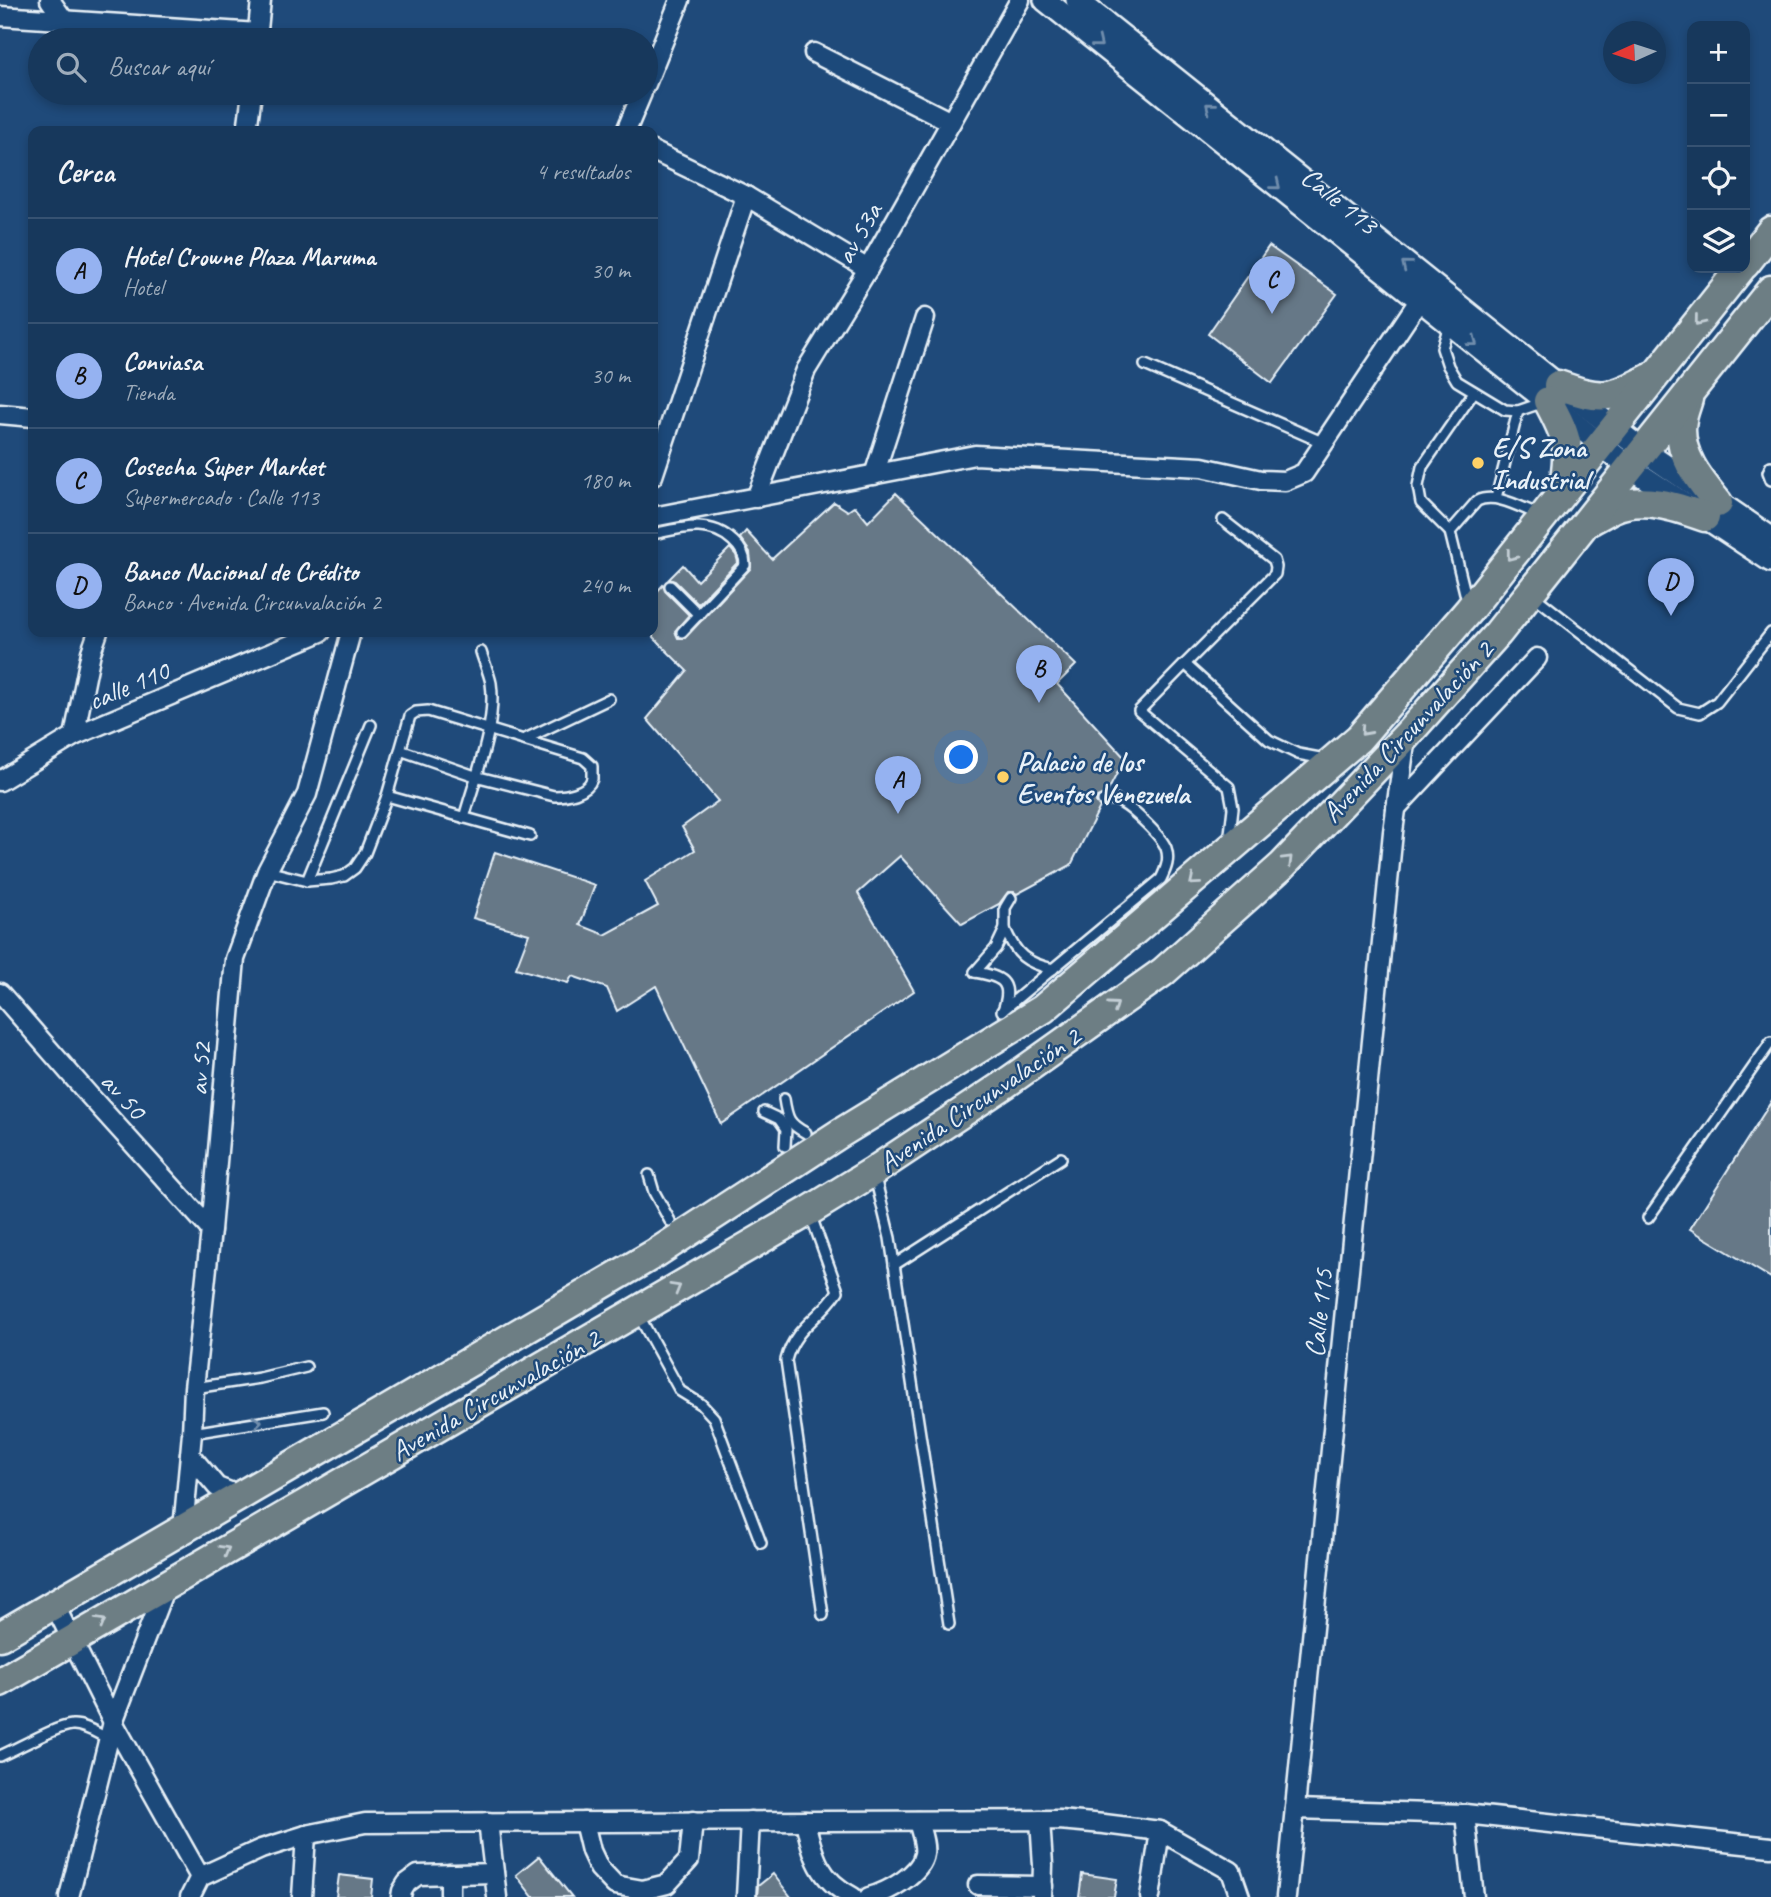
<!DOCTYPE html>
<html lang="es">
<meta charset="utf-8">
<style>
:root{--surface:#17385c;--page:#244365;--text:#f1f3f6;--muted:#9eacbb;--line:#365272;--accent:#95b2f1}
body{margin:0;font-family:Caveat,sans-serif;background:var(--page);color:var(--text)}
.controls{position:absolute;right:21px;top:21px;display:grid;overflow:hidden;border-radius:14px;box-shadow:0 4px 10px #0003}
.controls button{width:63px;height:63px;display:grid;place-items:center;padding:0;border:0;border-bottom:2px solid var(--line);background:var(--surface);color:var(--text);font:35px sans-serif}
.compass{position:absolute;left:1603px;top:21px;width:63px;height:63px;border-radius:50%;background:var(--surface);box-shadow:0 4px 10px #0003;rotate:267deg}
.you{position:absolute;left:962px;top:758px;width:24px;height:24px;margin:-18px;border:5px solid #fff;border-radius:50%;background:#1a73e8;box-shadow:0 0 0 10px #1a73e833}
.badge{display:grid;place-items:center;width:46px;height:46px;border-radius:50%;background:var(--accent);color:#111;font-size:23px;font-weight:700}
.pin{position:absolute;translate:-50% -58px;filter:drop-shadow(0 2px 4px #0008)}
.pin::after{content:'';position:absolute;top:37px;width:24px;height:21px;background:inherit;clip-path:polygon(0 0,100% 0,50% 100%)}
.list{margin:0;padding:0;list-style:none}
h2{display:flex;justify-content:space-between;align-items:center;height:91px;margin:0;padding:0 28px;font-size:30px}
h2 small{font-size:23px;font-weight:400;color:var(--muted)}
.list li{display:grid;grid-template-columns:46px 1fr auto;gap:21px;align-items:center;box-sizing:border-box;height:105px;padding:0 28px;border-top:2px solid var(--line)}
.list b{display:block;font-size:26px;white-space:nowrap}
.list p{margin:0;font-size:23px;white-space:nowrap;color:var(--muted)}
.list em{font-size:23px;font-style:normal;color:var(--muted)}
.icon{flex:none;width:38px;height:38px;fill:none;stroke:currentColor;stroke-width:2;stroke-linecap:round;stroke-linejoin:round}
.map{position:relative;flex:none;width:1771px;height:1897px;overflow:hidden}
.search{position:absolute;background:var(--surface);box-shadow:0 4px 10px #0003;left:28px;top:28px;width:630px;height:77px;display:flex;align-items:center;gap:18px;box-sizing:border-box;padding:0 24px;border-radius:38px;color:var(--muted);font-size:26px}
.panel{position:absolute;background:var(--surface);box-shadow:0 4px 10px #0003;left:28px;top:126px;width:630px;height:511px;border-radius:14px}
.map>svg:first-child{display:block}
.building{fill:#667887;stroke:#e8f1f8;stroke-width:2}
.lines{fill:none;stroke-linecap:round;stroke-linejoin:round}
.service-casing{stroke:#e8f1f8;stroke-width:14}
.minor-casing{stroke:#e8f1f8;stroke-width:23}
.tertiary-casing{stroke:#e8f1f8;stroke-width:26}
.trunk-casing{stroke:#e8f1f8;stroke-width:33}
.service{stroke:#1f4a7a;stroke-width:9}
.minor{stroke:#1f4a7a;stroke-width:18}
.tertiary{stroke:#1f4a7a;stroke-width:21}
.trunk{stroke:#6d7e84;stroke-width:28}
.oneway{stroke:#6f8dac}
.oneway2{stroke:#c3ced5}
.poi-dot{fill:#ffd166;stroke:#1f4a7a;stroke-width:2.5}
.labels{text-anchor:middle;stroke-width:5;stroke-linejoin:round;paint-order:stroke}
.street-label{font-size:28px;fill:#e8f1f8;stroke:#1f4a7a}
.poi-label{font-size:28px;font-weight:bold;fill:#e8f1f8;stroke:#1f4a7a;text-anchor:start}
</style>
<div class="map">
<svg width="1771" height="1897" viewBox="0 0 1771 1897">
<rect width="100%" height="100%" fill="#1f4a7a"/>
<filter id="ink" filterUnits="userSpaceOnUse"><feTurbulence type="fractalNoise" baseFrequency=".0143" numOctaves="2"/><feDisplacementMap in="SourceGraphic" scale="14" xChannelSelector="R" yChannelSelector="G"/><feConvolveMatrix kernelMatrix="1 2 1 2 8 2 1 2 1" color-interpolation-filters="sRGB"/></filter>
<g filter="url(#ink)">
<g class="building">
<path d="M 1269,246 L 1337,294 L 1272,383 L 1208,334 Z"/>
<path d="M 896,493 L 1076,665 L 1057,684 L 1125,758 L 1107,793 L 1097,797 L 1096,802 L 1100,807 L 1071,865 L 1017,894 L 1014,892 L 1008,892 L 999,904 L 962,924 L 900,856 L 858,893 L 914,991 L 721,1124 L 656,986 L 617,1011 L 607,988 L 572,976 L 568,983 L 516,968 L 529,934 L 473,918 L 495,852 L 595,885 L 580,925 L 605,935 L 658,906 L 645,881 L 695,850 L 682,827 L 718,801 L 647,719 L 687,671 L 653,637 L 653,596 L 663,585 L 665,591 L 689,615 L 675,631 L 678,638 L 685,638 L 751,568 L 750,552 L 740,538 L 746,531 L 772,559 L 834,502 L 848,511 L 855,506 L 868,522 Z"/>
<path d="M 730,548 L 736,555 L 738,562 L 698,604 L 675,581 L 669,579 L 683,565 L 697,581 Z"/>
<path d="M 1771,1102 L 1771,1278 L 1690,1229 Z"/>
<path d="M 539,1856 L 572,1897 L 533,1897 L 516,1875 Z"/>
<path d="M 773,1874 L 791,1897 L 757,1897 L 758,1886 Z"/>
<path d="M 1082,1874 L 1117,1879 L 1114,1897 L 1079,1897 Z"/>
<path d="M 339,1875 L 373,1879 L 371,1897 L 336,1897 Z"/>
</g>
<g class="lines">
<g class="service-casing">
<g id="service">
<path d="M 1449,325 L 1442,348 L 1448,366 L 1457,381 L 1505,410 L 1518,411 L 1544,402"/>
<path d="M 1145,365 L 1324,443"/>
<path d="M 1771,466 L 1768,472 L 1771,480"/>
<path d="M 1496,498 L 1518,411"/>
<path d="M 1450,532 L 1421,503 L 1418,486 L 1422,467 L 1474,392"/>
<path d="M 653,534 C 681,528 710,519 733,541 C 741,548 745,555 745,565 L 682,632"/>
<path d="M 670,586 L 699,615"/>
<path d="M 1534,596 L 1678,708 L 1700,713 L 1717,702 L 1771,633"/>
<path d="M 1468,605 L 1450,532 L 1477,501 C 1496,492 1521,508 1540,515"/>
<path d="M 1185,664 L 1275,574 L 1276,567 L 1274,560 L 1223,520"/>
<path d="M 523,740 L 609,699"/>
<path d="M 387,796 L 410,716 L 416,712 L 428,711 L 583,758 L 592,766 C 592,767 592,778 592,779 C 587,793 566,796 554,796 L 475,776 L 400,750"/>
<path d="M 464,818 C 475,778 497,724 491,683 C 489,673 484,662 481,652"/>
<path d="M 1229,842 L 1233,808 L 1229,787 L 1139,711 L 1185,664 L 1269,740 L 1298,754 L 1325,759"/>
<path d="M 267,871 L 307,881 L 331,879 L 344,876 L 355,868 L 365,853 L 387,796 L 530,836"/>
<path d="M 307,881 L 371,725"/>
<path d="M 1005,929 C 1016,955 1026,963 1053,969"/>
<path d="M 975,972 L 996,948 L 1005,929 L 1005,908 L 1011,898"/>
<path d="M 975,972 C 1000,976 1014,981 1003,1010"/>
<path d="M 1002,1011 L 1161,879 C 1166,869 1170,859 1166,848 C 1162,837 1126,801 1114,800 C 1111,799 1107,801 1103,801"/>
<path d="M 784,1099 C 787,1119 789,1124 806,1133"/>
<path d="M 764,1112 L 779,1119 L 786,1129 L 785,1146"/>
<path d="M 649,1175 L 654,1192 L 670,1221"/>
<path d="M 875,1177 L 890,1238 L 949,1624"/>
<path d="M 811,1216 L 838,1291 C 820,1319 795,1326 786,1360 L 823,1615"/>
<path d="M 1648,1218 L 1771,1042"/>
<path d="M 894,1265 L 1061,1158"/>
<path d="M 639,1316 L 680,1391 L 701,1404 L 714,1418 L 761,1543"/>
<path d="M 194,1388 L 260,1378 L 306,1367"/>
<path d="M 192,1433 L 323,1412"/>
<path d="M 0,1756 C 17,1749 56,1726 72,1725 C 84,1724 98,1734 109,1739"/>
</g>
</g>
<g class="minor-casing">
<g id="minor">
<path d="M 50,0 L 64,20"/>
<path d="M 0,16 L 258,33"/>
<path d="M 257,40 L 261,0"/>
<path d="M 814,53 L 951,122"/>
<path d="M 646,84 L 680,0"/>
<path d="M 247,131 L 252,93"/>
<path d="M 626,131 L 642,93"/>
<path d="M 653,151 L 746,196 L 868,269"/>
<path d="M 0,414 L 33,417"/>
<path d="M 874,475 L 925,318"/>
<path d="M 653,476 L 746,196"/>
<path d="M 756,498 L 806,370 L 868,269 L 1020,0"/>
<path d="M 653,517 L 975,455 L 1202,467 L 1261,480 L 1285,481 L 1304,473 L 1420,299"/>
<path d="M 74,736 L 91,652 L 98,632"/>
<path d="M 0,781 L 74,736 L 321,632"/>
<path d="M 1396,808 L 1537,658"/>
<path d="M 0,993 L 88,1094 L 211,1230"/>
<path d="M 190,1455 L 217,1487 L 240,1496"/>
<path d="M 183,1529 L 192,1433 L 194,1388 L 211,1230 L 235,959 L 267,871 L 307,794 L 351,632"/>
<path d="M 54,1604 L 113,1722 L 200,1877"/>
<path d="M 1295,1809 L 1465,1814 L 1771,1847"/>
<path d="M 1465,1814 L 1474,1897"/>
<path d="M 1040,1820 L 1043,1865 L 1042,1897"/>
<path d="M 805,1821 C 813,1856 819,1880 853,1897"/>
<path d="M 488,1822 L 497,1897"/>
<path d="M 584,1822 L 591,1851 L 599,1868 L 615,1885 L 643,1890 L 667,1884 L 689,1860 L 693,1821"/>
<path d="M 978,1885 L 1043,1886"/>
<path d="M 69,1897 L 113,1722 L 165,1587"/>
<path d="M 190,1897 L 200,1877 L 261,1849 L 306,1835 L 365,1823 L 1059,1820 L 1104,1824 L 1160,1831 L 1231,1871 L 1240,1897"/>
<path d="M 302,1897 L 306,1835"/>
<path d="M 401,1897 L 402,1891 L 407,1883 L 418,1875 L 494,1873"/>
<path d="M 450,1897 L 450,1874"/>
<path d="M 746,1897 L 750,1821"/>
<path d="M 869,1897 C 888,1892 921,1874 924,1854 C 926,1844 920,1830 918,1821"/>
<path d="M 1150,1897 L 1160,1831"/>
<path d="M 1286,1897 L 1393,832 L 1406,736"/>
</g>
</g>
<g class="tertiary-casing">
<g id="tertiary">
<path d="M 1045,0 L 1629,467 L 1771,561"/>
<path d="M 1077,0 L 1558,385 L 1644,451 L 1771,538"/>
</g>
</g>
<g class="trunk-casing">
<g id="trunk">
<path d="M 1745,264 L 1771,231"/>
<path d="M 1558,385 C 1601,400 1609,400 1650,378"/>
<path d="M 1688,399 C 1686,406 1683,413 1682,420 C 1676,452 1699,480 1718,503"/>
<path d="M 1548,401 C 1569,440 1571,447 1563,491"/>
<path d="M 1589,521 C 1597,517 1605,512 1613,508 C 1643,495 1677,507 1705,517"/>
<path d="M 0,1636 L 656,1253 L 839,1134 L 1043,1009 L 1359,738 L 1469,610 L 1741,268"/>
<path d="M 0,1682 L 809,1211 L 874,1171 L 1005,1084 L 1163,972 L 1283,865 L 1406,736 L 1498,633 L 1771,290"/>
</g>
</g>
<use href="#service" class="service"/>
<use href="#minor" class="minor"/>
<use href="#tertiary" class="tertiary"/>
<use href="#trunk" class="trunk"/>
</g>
<defs><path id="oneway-chevron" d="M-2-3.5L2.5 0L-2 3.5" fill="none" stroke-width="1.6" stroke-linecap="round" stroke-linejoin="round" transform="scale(1.75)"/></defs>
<g class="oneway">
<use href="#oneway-chevron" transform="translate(1098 43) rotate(39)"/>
<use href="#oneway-chevron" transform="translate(1210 107) rotate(-141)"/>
<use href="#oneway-chevron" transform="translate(1276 185) rotate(39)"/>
<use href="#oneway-chevron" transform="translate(1406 265) rotate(-141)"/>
<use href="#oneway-chevron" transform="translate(1473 342) rotate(38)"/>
<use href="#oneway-chevron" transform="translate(257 1422) rotate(-9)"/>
</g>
<g class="oneway2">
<use href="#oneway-chevron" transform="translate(1699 321) rotate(129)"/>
<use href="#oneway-chevron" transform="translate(1511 556) rotate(128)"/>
<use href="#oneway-chevron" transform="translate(1365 731) rotate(132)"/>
<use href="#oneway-chevron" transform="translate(1288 860) rotate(-45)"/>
<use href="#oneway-chevron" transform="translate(1194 881) rotate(140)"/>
<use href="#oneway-chevron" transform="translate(1114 1006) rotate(-35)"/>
<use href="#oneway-chevron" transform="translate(676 1288) rotate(-30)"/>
<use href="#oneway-chevron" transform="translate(225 1550) rotate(-30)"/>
<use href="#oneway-chevron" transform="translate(101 1622) rotate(-30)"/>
</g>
</g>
<g class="poi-dot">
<circle cx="1478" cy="463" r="7"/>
<circle cx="1003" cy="777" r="7"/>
</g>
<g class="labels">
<g class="street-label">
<text transform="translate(1340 200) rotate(39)" y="10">Calle 113</text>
<text transform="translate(858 233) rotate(-60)" y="10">av 53a</text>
<text transform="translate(128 685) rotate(-23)" y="10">calle 110</text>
<text transform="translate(1407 731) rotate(-47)" y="10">Avenida Circunvalación 2</text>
<text transform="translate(199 1069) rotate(-85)" y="10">av 52</text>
<text transform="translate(124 1095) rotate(48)" y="10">av 50</text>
<text transform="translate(979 1099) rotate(-34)" y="10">Avenida Circunvalación 2</text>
<text transform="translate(1318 1313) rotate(-84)" y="10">Calle 115</text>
<text transform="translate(495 1394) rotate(-30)" y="10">Avenida Circunvalación 2</text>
</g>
<g class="poi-label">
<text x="1492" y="457">E/S Zona<tspan x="1492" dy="32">Industrial</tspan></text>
<text x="1017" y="771">Palacio de los<tspan x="1017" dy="32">Eventos Venezuela</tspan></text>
</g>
</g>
</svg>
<div class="controls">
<button>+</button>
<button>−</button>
<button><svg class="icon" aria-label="locate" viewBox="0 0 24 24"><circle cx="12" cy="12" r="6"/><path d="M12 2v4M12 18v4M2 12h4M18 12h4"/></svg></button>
<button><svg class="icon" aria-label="layers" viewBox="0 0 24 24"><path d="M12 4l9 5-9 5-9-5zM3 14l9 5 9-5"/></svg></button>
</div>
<svg class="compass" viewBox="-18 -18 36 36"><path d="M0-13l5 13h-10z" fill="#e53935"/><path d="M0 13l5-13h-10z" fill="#9eacbb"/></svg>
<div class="you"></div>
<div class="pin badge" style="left:898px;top:814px">A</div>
<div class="pin badge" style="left:1039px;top:703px">B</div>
<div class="pin badge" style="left:1272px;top:314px">C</div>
<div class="pin badge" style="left:1671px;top:616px">D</div>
<div class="search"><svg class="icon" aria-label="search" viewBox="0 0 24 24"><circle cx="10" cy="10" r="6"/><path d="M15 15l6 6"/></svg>Buscar aquí</div>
<section class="panel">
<h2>Cerca<small>4 resultados</small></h2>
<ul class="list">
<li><span class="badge">A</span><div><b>Hotel Crowne Plaza Maruma</b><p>Hotel</p></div><em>30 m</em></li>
<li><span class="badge">B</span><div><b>Conviasa</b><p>Tienda</p></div><em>30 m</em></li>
<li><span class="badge">C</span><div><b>Cosecha Super Market</b><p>Supermercado · Calle 113</p></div><em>180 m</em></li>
<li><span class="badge">D</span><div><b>Banco Nacional de Crédito</b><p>Banco · Avenida Circunvalación 2</p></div><em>240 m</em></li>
</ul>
</section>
</div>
